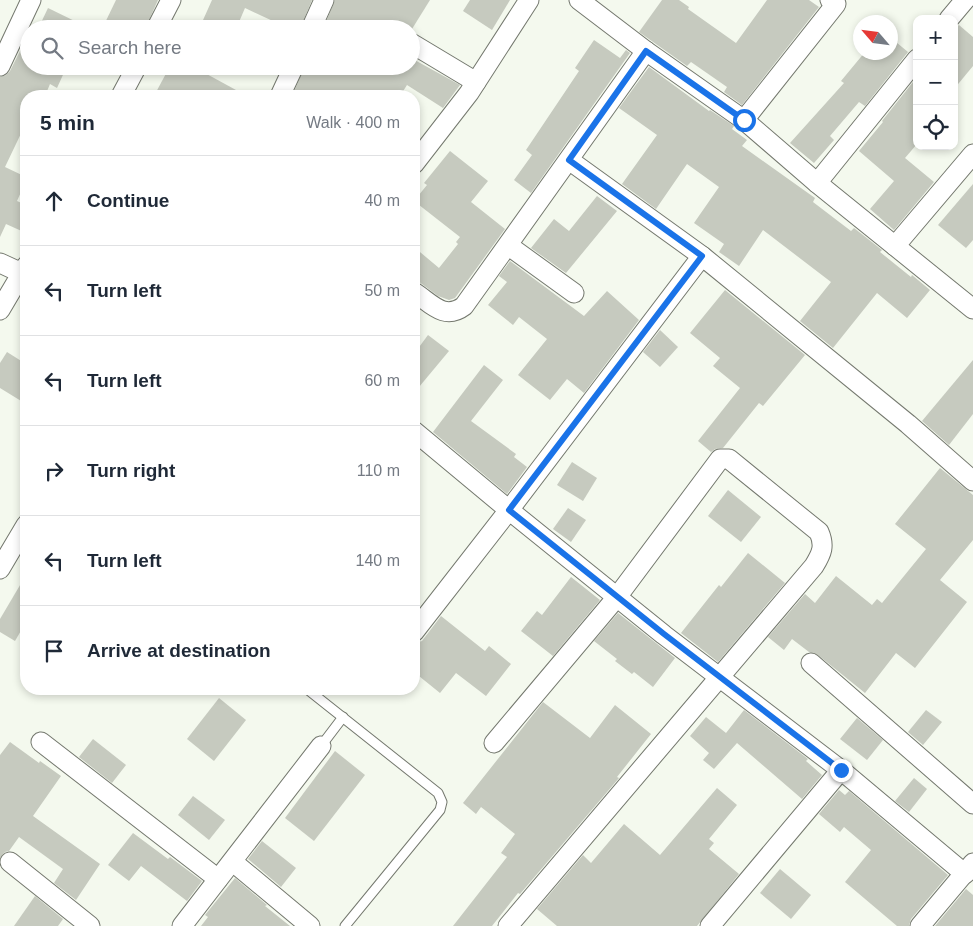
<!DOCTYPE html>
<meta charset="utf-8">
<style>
:root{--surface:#fff;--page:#f2f2f3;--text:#1f2937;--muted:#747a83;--line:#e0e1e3}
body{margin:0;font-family:Arial,sans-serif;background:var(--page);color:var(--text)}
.controls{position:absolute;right:15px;top:15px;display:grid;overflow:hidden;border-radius:10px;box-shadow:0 2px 8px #0003}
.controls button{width:45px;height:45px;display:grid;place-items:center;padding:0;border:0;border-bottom:1px solid var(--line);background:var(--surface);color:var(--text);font:25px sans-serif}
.compass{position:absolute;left:853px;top:15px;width:45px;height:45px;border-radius:50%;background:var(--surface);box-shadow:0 2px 8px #0003;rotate:298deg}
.stop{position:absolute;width:15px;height:15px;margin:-11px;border:4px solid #1a73e8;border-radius:50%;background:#fff}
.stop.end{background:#1a73e8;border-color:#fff;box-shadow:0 1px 5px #0008}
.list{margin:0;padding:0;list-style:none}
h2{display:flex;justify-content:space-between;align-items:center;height:65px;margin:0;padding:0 20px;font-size:21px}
h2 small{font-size:16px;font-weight:400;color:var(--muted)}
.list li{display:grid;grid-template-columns:32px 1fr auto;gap:15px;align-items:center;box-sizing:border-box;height:90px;padding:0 20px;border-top:1px solid var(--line)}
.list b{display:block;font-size:19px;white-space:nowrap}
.list em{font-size:16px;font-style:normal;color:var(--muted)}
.icon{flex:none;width:28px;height:28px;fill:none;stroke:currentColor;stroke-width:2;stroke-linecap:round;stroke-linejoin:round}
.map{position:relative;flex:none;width:973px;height:926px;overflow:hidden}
.search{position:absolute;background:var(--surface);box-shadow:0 2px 8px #0003;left:20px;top:20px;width:400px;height:55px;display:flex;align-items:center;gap:12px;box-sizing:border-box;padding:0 18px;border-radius:28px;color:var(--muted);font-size:19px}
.panel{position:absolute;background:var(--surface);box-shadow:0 2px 8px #0003;left:20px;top:90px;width:400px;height:605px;border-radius:20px}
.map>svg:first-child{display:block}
.building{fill:#c6cabf}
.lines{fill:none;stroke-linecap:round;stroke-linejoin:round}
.lane-casing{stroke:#74786e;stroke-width:11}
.street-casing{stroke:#74786e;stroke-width:21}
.lane{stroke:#fff;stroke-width:9}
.street{stroke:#fff;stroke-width:19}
.route{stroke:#1a73e8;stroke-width:6}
</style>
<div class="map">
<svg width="973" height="926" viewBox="0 0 973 926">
<rect width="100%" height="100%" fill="#f4f9ee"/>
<g class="building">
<path d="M 116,0 L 158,0 L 145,29 L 102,29 Z"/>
<path d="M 212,0 L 312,0 L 300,29 L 290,29 L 245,8 L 236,29 L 199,29 Z"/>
<path d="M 335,0 L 430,0 L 412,29 L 323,29 Z"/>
<path d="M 470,0 L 510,0 L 492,30 L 463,11 Z"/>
<path d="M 662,0 L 679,0 L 689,7 L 688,9 L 736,43 L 767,0 L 809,0 L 819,7 L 742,105 L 724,92 L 727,87 L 691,62 L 687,66 L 639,32 Z"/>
<path d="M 48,8 L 91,29 L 38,29 Z"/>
<path d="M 959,25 L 973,37 L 973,66 L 954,89 L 954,29 Z"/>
<path d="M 890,37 L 908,52 L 865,106 L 859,102 L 830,136 L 834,140 L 814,163 L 790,143 L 844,83 L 841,81 L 865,52 L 890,52 Z"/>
<path d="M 594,40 L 620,58 L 626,50 L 630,53 L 531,193 L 514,180 L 532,155 L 526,150 L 579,71 L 575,68 Z"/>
<path d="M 21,49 L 29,52 L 29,66 L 67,66 L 57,88 L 50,84 L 45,96 L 26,96 L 26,123 L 5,167 L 26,177 L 26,181 L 17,201 L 26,205 L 26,233 L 6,224 L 0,237 L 0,77 L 6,75 L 10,71 Z"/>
<path d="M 411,58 L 460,85 L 443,108 L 407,85 L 400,96 L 292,96 L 305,66 L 411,66 Z"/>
<path d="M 170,66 L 192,66 L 247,96 L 154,96 Z"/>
<path d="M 649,67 L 709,111 L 710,110 L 734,126 L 732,129 L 747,140 L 742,146 L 815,198 L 813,202 L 851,231 L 854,228 L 882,250 L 880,252 L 911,277 L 912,275 L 930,290 L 907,318 L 877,293 L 833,348 L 800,321 L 831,282 L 763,230 L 739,266 L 719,252 L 724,244 L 694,223 L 719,187 L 687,164 L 656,209 L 622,184 L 657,135 L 619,108 Z"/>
<path d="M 917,77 L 917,144 L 905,158 L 934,182 L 894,230 L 870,209 L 894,181 L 859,151 L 883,122 L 882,121 Z"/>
<path d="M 450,151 L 488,181 L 471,202 L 505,229 L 455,298 L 449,300 L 438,296 L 414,278 L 414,247 L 439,268 L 458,244 L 456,242 L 460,237 L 414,201 L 427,185 L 424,183 Z"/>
<path d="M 973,184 L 973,240 L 966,248 L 938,225 Z"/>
<path d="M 597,196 L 617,211 L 566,273 L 531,248 L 554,219 L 569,231 Z"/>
<path d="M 510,261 L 584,316 L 607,291 L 639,320 L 584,393 L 567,379 L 550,400 L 518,375 L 547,339 L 519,317 L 513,325 L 488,305 L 507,282 L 499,276 Z"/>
<path d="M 725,290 L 805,355 L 763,406 L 759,403 L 723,448 L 715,449 L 711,452 L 698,441 L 740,388 L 713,366 L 720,358 L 690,333 Z"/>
<path d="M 660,330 L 678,347 L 660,367 L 643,352 Z"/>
<path d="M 428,335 L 449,351 L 414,393 L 414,354 Z"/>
<path d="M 7,352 L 26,364 L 26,404 L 0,388 L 0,363 Z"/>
<path d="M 973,360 L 973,414 L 949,445 L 922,421 Z"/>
<path d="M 484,365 L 503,380 L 471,421 L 516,454 L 514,457 L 527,467 L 507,494 L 433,432 Z"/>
<path d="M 572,462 L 597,478 L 583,501 L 557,485 Z"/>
<path d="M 940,468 L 973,495 L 973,540 L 940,580 L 967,602 L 915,668 L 896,653 L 865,693 L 818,655 L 809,652 L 792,639 L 784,650 L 768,637 L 805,594 L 815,603 L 836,576 L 872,605 L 877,599 L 882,603 L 926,549 L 895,524 Z"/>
<path d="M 728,490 L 761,517 L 741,542 L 708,516 Z"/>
<path d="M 568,508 L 586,520 L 571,542 L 553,529 Z"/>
<path d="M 748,553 L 785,583 L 718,662 L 681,633 L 719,585 L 721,587 Z"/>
<path d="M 26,575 L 26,622 L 15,641 L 0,632 L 0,619 Z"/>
<path d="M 571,577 L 600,600 L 553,656 L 521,631 L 537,611 L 542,615 Z"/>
<path d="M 618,613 L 675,658 L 653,687 L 634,672 L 632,674 L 615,661 L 617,659 L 594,641 Z"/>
<path d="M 441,616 L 485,651 L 489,646 L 511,664 L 486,696 L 456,673 L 440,693 L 414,672 L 414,643 L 422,641 Z"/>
<path d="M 219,698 L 246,720 L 214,761 L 187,739 Z"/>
<path d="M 543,702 L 590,738 L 615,705 L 651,734 L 617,777 L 619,778 L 520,894 L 518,893 L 492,926 L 453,926 L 507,857 L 501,853 L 515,834 L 481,807 L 476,814 L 463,803 Z"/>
<path d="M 744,710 L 808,759 L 806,761 L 822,775 L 802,799 L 737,743 L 714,769 L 703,760 L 709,753 L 690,736 L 706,717 L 726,733 Z"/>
<path d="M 926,710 L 942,722 L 923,745 L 908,732 Z"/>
<path d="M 857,718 L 883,740 L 867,760 L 840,739 Z"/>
<path d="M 93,739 L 126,765 L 112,783 L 79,757 Z"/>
<path d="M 10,742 L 39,763 L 40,761 L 61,776 L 33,816 L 100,864 L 76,900 L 54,883 L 63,869 L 19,837 L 9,851 L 5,852 L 0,858 L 0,755 Z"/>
<path d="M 335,751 L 365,775 L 314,841 L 285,818 Z"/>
<path d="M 914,778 L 927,789 L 909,812 L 895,801 Z"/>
<path d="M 717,788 L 737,805 L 709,839 L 714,843 L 709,849 L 739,874 L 697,926 L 557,926 L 537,909 L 583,855 L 591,863 L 624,824 L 660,855 Z"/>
<path d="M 839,790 L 845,795 L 849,791 L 948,875 L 911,919 L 909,926 L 897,926 L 845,882 L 871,850 L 844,827 L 840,832 L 819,814 Z"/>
<path d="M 193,796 L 225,820 L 209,840 L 178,815 Z"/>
<path d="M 133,833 L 168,859 L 170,857 L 202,881 L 187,901 L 141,866 L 129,881 L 108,865 Z"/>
<path d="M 262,841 L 296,868 L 281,887 L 248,859 Z"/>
<path d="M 780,869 L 811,895 L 791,919 L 760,893 Z"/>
<path d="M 235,878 L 267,905 L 265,906 L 290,926 L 201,926 L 208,917 L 205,915 Z"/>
<path d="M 966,889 L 973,895 L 973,926 L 935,926 Z"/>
<path d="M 35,896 L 63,919 L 58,926 L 14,926 Z"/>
</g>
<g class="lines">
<g class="lane-casing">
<g id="lane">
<path d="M 307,689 L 438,793 L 442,802 L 440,810 L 345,926"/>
<path d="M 321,746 L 343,717"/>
</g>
</g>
<g class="street-casing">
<g id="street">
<path d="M 579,0 L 646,51 L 744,120 L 817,183 L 973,309"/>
<path d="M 949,19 L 965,0"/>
<path d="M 156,29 L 171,0"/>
<path d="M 311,29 L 324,0"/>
<path d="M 411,43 L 476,82"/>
<path d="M 0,66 L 31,0"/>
<path d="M 121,96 L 137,66"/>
<path d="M 280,96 L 294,66"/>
<path d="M 744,120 L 836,4 L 830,0"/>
<path d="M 569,160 L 702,256"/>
<path d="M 414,164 L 469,93 L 529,0"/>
<path d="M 817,183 L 917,59"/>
<path d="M 509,246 L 574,293"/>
<path d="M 895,246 L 973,154"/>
<path d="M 0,263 L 26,275"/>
<path d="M 414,292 C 431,303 444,321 464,306 L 646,51"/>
<path d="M 0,310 L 26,266"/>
<path d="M 414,431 L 509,510 L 702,256 L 908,424 L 973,481"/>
<path d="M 0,569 L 26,525"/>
<path d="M 414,632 L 509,510 L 664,635 L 841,770 L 965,874"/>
<path d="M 811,663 L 973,804"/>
<path d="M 41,742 L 218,879"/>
<path d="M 494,743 L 617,597 L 720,459 L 729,459 L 819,532 C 825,546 822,553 814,566 L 508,926"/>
<path d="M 10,862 L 90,926"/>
<path d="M 233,862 L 310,926"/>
<path d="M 182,926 L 321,746"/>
<path d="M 710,926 L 841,770"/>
<path d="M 920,926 L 973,863"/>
</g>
</g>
<use href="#lane" class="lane"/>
<use href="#street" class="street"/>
</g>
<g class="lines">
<path class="route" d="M 744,120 L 646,51 L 569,160 L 702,256 L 509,510 L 664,634 L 841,770"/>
</g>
</svg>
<div class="controls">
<button>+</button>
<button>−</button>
<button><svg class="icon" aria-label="locate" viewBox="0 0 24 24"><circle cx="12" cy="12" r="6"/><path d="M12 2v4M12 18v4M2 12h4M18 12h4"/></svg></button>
</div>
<svg class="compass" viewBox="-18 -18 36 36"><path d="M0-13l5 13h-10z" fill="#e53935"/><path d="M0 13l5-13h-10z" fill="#747a83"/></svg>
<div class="stop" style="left:744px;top:120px"></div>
<div class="stop end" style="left:841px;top:770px"></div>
<div class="search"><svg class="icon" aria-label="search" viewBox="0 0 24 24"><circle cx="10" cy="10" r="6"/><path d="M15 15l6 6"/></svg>Search here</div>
<section class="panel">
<h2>5 min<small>Walk · 400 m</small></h2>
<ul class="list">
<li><svg class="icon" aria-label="ahead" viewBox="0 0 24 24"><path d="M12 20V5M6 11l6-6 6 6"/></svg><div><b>Continue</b></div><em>40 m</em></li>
<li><svg class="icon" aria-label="left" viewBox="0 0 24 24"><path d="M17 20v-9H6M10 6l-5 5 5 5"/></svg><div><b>Turn left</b></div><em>50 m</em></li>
<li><svg class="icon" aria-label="left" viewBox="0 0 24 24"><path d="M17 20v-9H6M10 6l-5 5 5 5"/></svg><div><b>Turn left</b></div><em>60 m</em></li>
<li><svg class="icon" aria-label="right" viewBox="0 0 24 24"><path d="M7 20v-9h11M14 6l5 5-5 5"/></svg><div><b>Turn right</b></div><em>110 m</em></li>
<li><svg class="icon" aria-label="left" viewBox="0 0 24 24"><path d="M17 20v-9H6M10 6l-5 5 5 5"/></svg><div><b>Turn left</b></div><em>140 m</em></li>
<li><svg class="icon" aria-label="arrive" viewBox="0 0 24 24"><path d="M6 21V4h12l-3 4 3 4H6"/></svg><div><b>Arrive at destination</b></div></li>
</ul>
</section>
</div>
